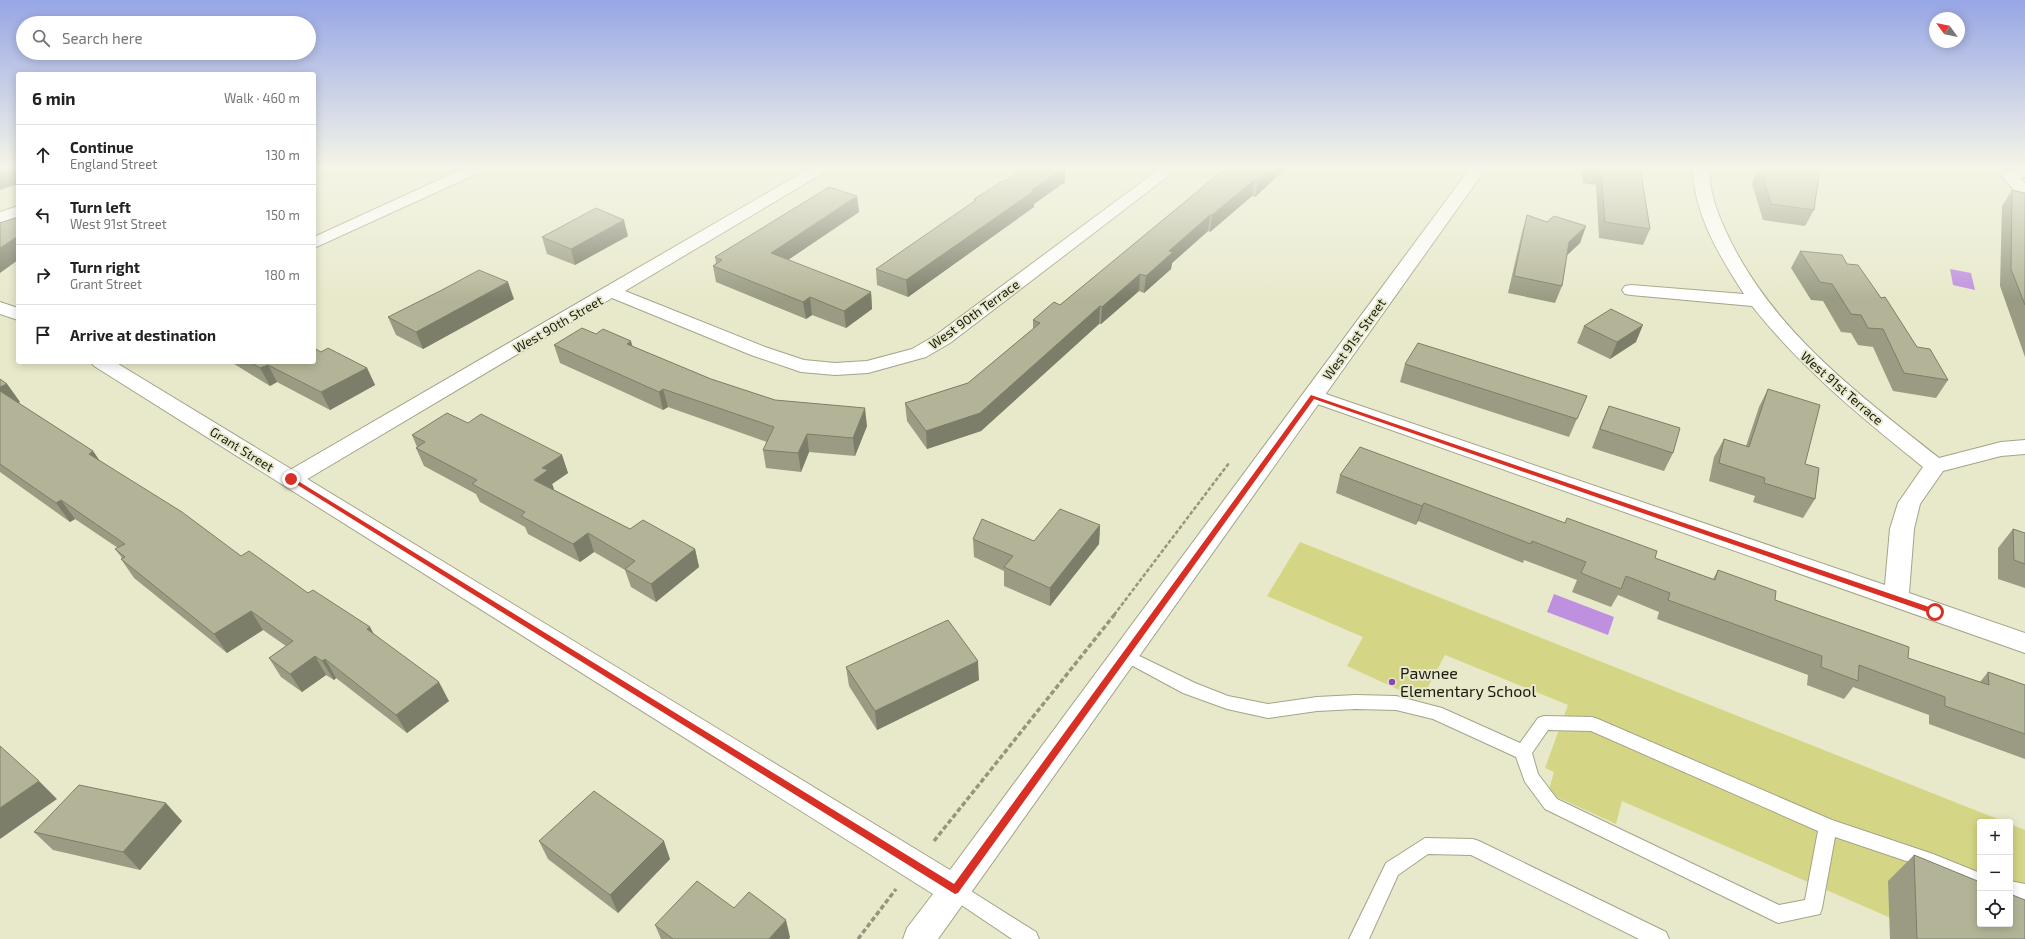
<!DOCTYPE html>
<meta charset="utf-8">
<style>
:root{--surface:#fff;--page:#f6f6f6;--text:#222;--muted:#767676;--line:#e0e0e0}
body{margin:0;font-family:"Exo 2",sans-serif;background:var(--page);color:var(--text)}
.controls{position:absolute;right:12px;bottom:12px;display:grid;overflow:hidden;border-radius:4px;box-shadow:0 2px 10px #0003}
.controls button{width:36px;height:36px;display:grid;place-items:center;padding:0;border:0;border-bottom:1px solid var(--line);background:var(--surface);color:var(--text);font:20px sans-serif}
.compass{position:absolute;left:1929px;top:12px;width:36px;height:36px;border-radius:50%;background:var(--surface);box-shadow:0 2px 10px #0003;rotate:303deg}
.stop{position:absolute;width:12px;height:12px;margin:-9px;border:3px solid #d93025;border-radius:50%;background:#fff}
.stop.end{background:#d93025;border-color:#fff;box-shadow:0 1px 4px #0008}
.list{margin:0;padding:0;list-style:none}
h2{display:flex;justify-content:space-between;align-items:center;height:52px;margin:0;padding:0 16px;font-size:17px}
h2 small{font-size:13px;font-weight:400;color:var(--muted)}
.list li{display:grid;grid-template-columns:26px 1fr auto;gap:12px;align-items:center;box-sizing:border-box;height:60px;padding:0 16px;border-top:1px solid var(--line)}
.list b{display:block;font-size:15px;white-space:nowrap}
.list p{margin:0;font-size:13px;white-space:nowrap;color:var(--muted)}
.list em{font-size:13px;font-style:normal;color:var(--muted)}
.icon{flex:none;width:22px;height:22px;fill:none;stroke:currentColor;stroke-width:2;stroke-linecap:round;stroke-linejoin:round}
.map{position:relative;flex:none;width:2025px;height:939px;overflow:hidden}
.search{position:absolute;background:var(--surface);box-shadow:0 2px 10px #0003;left:16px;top:16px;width:300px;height:44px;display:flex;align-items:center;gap:10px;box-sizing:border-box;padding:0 14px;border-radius:22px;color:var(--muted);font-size:15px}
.panel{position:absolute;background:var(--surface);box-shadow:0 2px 10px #0003;left:16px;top:72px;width:300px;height:292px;border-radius:4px}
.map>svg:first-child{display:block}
.green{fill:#d5d685}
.water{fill:#bf90e0}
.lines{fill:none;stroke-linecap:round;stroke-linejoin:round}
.service-casing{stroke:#a3a488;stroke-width:2}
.minor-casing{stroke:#a3a488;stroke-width:2}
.tertiary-casing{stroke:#a3a488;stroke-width:2}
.path-far1{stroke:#969680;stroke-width:2.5;stroke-dasharray:4 2;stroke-linecap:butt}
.path{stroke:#969680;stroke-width:3.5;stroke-dasharray:5 2.5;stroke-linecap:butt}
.service{fill:#fff;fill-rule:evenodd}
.minor{fill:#fff;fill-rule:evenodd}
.tertiary{fill:#fff;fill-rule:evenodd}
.wall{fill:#9a9b82}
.shaded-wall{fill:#7d7e6a}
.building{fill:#b3b497;stroke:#7d7e6a}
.route{fill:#d93025}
.poi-dot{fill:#8d46b9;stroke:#e8e9cb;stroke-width:1.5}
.labels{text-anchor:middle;stroke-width:4;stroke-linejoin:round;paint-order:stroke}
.street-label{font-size:13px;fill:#1a1a0f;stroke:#e8e9cb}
.near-poi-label{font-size:16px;fill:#1a1a0f;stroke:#e8e9cb;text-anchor:start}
</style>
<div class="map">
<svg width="2025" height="939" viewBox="0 0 2025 939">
<rect width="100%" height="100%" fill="#e8e9cb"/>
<path class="green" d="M 1300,542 L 2005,822 L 1980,822 L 1980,924 L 2010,924 L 2010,824 L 2025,830 L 2025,939 L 1939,939 L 1622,801 L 1616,824 L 1548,793 L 1554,772 L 1545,768 L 1568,705 L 1445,655 L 1421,700 L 1347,666 L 1363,637 L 1267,596 Z"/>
<g class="water">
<path d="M 1950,269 L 1971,273 L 1975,290 L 1953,285 Z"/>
<path d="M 1554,594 L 1614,617 L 1608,635 L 1547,612 Z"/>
</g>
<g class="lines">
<g class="service-casing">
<g id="service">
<path d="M 1125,649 L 1195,683 L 1228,696 L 1268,704 L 1317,697 L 1356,695 L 1396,696 L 1442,708 L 1520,743 L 1538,718 L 1544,716 L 1592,717 L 1598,719 L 1832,820 L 1933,854 L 1980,873 L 1980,891 L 1930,869 L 1835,837 L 1822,908 L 1820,914 L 1778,923 L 1545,809 L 1525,782 L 1516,757 L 1433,719 L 1396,710 L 1356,709 L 1317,711 L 1268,718 L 1227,709 L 1183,693 L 1120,659 L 1117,655 L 1120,651 ZM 1548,730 L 1591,731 L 1818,831 L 1805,900 L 1779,905 L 1557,799 L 1538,774 L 1532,753 Z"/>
<path d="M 1425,838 L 1473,839 L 1479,841 L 1666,932 L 1669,939 L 1639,939 L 1471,855 L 1428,854 L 1398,875 L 1369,939 L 1349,939 L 1386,863 Z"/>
<path d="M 955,881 L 1036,932 L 1039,939 L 1012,939 L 948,896 L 946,890 L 948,884 Z"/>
<path d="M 2010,881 L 2025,884 L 2025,902 L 2010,899 Z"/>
</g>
</g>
<g class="minor-casing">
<g id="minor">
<path d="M 467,167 L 488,167 L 485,170 L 314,248 L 314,237 Z"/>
<path d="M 812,167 L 831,167 L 828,170 L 625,291 L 765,347 L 804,360 L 835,363 L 867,361 L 912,349 L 936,335 L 1162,167 L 1180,167 L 950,343 L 926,357 L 868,373 L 835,375 L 801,372 L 751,355 L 612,298 L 299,484 L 291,486 L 283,484 L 280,479 L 283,474 Z"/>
<path d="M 1693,167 L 1709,167 C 1709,194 1719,218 1731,242 C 1777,334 1860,395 1939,458 L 2001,442 L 2025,440 L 2025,454 L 2001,456 L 1943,471 L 1920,504 L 1914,529 L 1909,593 L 2025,633 L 2025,653 L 1306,400 L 1303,396 L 1306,392 L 1313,390 L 1320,392 L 1885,585 L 1890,529 L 1898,503 L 1923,467 C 1861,417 1801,368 1752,306 L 1631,295 L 1625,294 L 1622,290 L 1625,286 L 1631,285 L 1744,294 C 1720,257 1693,213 1693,167 Z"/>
<path d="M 2025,167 L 2025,177 L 2020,178 L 2025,183 L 2025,193 L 2014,190 L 2002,176 L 2005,173 Z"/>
<path d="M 18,206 L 18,217 L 0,223 L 0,212 Z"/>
</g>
</g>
<g class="tertiary-casing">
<g id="tertiary">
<path d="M 1471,167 L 1487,167 L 938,939 L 903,939 L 907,928 L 933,894 L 94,366 L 91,362 L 115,362 L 950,870 Z"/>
<path d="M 0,302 L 18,308 L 18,320 L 0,314 Z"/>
</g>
</g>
<path class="path-far1" d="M 1114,615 L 1229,463"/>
<g class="path">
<path d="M 934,841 L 1115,614"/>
<path d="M 858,939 L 896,889"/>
</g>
<use href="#service" class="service"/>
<use href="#minor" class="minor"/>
<use href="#tertiary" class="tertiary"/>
</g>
<g class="wall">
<path d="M 1227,167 L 1287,167 L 1255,197 L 1252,196 L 1210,232 L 1208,231 L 1172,263 L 1171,269 L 1144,293 L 1139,291 L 1101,324 L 1099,324 L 981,431 L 927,449 L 907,421 L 905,403 L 968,383 L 1033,329 L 1033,320 L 1060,305 Z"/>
<path d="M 1581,167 L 1640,167 L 1650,229 L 1643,245 L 1599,238 L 1596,185 L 1583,183 Z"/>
<path d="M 1757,167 L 1820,167 L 1814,210 L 1805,226 L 1763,220 L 1752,184 Z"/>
<path d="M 1005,181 L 1065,182 L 1034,204 L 1034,207 L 908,297 L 877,285 L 876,269 L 974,202 L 974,199 Z"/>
<path d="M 2012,190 L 2025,193 L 2025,357 L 2000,286 L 2002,206 Z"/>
<path d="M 857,196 L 859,212 L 788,260 L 871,292 L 872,309 L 846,328 L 812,315 L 806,319 L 716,282 L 713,266 L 716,263 L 715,257 Z"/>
<path d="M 1527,215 L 1547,222 L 1586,226 L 1580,243 L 1567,255 L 1562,286 L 1555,303 L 1508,293 L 1522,232 Z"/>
<path d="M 628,236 L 575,265 L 547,254 L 542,237 Z"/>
<path d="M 1800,251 L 1847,264 L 1881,298 L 1917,347 L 1948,380 L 1936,398 L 1893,391 L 1873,347 L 1858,345 L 1851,333 L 1841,332 L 1823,301 L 1811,300 L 1791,268 Z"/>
<path d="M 514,299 L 423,349 L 396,335 L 388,317 Z"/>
<path d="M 1584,326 L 1636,342 L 1610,359 L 1577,343 Z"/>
<path d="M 596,334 L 632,346 L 711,379 L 775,400 L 867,426 L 855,456 L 809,452 L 801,472 L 766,468 L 763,450 L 767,442 L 668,407 L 663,410 L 560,363 L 554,345 Z"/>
<path d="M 321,352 L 367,368 L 375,385 L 330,410 L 277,382 L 270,386 L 231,362 L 314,362 Z"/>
<path d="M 1405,364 L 1587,396 L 1569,437 L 1400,382 Z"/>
<path d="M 0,379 L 7,384 L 20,402 L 18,403 L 93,451 L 99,460 L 241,556 L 308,593 L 370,627 L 373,633 L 449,701 L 407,733 L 336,678 L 334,680 L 326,675 L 302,692 L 281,677 L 269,658 L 286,646 L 263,630 L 227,653 L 134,578 L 121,559 L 122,558 L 115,549 L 118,548 L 75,519 L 70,522 L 0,472 Z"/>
<path d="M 1768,389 L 1805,464 L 1815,499 L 1803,518 L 1753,502 L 1755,496 L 1709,481 L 1714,457 L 1724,439 L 1746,446 L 1759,407 Z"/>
<path d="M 1609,406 L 1673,453 L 1664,471 L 1592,448 L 1601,424 Z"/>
<path d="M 468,423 L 562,455 L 568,473 L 552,484 L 554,489 L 553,489 L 630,529 L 695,549 L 699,567 L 656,602 L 631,587 L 625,570 L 594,552 L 580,562 L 528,534 L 525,527 L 480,502 L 476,494 L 424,466 L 416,448 L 417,447 L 412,435 Z"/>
<path d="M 1340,475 L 1655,558 L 1713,579 L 1718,570 L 1775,600 L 1908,658 L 1980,682 L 1988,672 L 2025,685 L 2025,759 L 1929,724 L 1929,715 L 1853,687 L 1844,699 L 1807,685 L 1808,675 L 1657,619 L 1659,612 L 1618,595 L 1611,607 L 1572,592 L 1577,580 L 1524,560 L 1523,563 L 1418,521 L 1416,525 L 1336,493 Z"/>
<path d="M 1100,525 L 1099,544 L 1050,606 L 1004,586 L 1004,571 L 974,557 L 973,539 L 1034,541 Z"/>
<path d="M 2013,529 L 2025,533 L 2025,588 L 1998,579 L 1998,548 Z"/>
<path d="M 846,667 L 979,680 L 877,730 L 849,686 Z"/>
<path d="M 182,821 L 140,870 L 53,850 L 34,832 Z"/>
<path d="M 539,841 L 670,859 L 618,913 L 548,859 Z"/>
<path d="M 1914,855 L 2025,939 L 1890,939 L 1888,881 Z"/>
<path d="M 734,908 L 790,937 L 789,939 L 661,939 L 655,925 Z"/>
</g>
<g class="shaded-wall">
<path d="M 12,167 L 18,167 L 18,184 L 0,190 L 0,171 Z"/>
<path d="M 1065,167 L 1065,182 L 1034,204 L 1034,207 L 908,297 L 906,280 L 1032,190 Z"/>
<path d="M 1273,167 L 1287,167 L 1255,197 L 1258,181 Z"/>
<path d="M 1254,180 L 1252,196 L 1210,232 L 1212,215 Z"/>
<path d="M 857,196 L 859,212 L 773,270 L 771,253 Z"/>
<path d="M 1210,215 L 1208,231 L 1172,263 L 1171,269 L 1144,293 L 1146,276 L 1169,251 Z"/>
<path d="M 624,220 L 628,236 L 575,265 L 571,249 Z"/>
<path d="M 1586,226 L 1580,243 L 1563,259 L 1569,242 Z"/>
<path d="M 18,236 L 18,260 L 0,273 L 0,248 Z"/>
<path d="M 1140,274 L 1139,291 L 1101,324 L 1102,307 Z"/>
<path d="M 508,282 L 514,299 L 423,349 L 416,332 Z"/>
<path d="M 871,292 L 872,309 L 846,328 L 844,311 Z"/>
<path d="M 810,297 L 812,315 L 806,319 L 803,302 Z"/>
<path d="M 1100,306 L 1099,324 L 981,431 L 927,449 L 926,431 Z"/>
<path d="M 1643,325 L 1636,342 L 1610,359 L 1617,342 Z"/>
<path d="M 631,341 L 636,359 L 627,344 Z"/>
<path d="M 268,365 L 277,382 L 270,386 L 260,368 Z"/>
<path d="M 367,368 L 375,385 L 330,410 L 321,392 Z"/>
<path d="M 7,384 L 20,402 L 10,407 L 0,393 L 0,387 Z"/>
<path d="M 663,389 L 668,407 L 663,410 L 659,392 Z"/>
<path d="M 865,408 L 867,426 L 855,456 L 853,438 Z"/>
<path d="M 807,434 L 809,452 L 801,472 L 798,453 Z"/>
<path d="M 93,451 L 106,470 L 89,454 Z"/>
<path d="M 562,455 L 568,473 L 552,484 L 554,489 L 541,498 L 534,480 L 542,468 Z"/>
<path d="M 61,500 L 75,519 L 70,522 L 56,503 Z"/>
<path d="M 1424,503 L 1418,521 L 1416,525 L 1422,506 Z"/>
<path d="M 1100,525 L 1099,544 L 1050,606 L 1050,588 Z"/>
<path d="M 588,533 L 594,552 L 580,562 L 573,544 Z"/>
<path d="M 695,549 L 699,567 L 656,602 L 651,584 Z"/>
<path d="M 251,611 L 263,630 L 227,653 L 214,634 Z"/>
<path d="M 370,627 L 380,646 L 367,629 Z"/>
<path d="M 315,656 L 326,675 L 302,692 L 290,674 Z"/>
<path d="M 325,659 L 336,678 L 334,680 L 322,661 Z"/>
<path d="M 978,661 L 979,680 L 877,730 L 875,711 Z"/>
<path d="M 439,682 L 449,701 L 407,733 L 396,715 Z"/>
<path d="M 39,781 L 57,799 L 0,839 L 0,808 Z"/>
<path d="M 166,803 L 182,821 L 140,870 L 123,852 Z"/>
<path d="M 664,841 L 670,859 L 618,913 L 610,895 Z"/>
<path d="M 786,920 L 790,937 L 789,939 L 769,939 Z"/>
</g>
<g class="building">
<path d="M 0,167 L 12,167 L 0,171 Z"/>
<path d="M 1026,167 L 1065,167 L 1032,190 L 1034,191 L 906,280 L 876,269 L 976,200 L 974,199 L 1003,181 L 1005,181 Z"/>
<path d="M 1227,167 L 1273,167 L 1258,181 L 1254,180 L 1212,215 L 1210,215 L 1169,251 L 1173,252 L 1146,276 L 1140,274 L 1102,307 L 1100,306 L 980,413 L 926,431 L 905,403 L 968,383 L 1040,323 L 1033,320 L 1054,302 L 1060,305 Z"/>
<path d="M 1588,167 L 1640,167 L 1650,229 L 1605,222 L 1601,170 L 1588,168 Z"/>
<path d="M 1760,167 L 1820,167 L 1814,210 L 1771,204 Z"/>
<path d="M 829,187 L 857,196 L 771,253 L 871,292 L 844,311 L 810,297 L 803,302 L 713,266 L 722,260 L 715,257 Z"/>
<path d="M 2012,190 L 2025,193 L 2025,305 L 2011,269 Z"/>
<path d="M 596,208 L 624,220 L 571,249 L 542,237 Z"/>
<path d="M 1527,215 L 1547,222 L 1554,216 L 1586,226 L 1569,242 L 1562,286 L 1514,276 Z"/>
<path d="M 18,217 L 18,236 L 0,248 L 0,223 Z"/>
<path d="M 1800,251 L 1842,255 L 1847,264 L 1858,265 L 1881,298 L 1885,297 L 1917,347 L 1930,349 L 1948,380 L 1904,373 L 1883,329 L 1868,328 L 1861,315 L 1851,314 L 1832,284 L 1820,282 Z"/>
<path d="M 479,270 L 508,282 L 416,332 L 388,317 L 442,290 Z"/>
<path d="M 1611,309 L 1643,325 L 1617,342 L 1584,326 Z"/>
<path d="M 582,328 L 596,334 L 603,329 L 631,341 L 627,344 L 711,379 L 775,400 L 865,408 L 853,438 L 807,434 L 798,453 L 763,450 L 774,427 L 663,389 L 659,392 L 554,345 Z"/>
<path d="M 1418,343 L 1587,396 L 1577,419 L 1405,364 Z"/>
<path d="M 314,348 L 321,352 L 328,348 L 367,368 L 321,392 L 268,365 L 260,368 L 250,362 L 314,362 Z"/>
<path d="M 0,379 L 7,384 L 0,387 Z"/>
<path d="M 1768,389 L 1820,405 L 1805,464 L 1819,468 L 1815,499 L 1764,483 L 1765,478 L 1719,463 L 1724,439 L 1749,447 Z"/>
<path d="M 0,391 L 93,451 L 89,454 L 182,512 L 241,556 L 249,551 L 308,593 L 313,590 L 370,627 L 367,629 L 439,682 L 396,715 L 325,659 L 322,661 L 315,656 L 290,674 L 269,658 L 293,641 L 251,611 L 214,634 L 121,559 L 125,557 L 115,549 L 125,544 L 61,500 L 56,503 L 0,464 Z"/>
<path d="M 1609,406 L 1680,428 L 1673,453 L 1600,429 Z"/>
<path d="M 447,413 L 468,423 L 481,414 L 562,455 L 542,468 L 548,470 L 534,480 L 630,529 L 643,520 L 695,549 L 651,584 L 625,569 L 635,561 L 588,533 L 573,544 L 521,516 L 525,512 L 472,484 L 477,480 L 416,448 L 425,442 L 412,435 Z"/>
<path d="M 1360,447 L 1565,523 L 1567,518 L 1657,551 L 1655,558 L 1715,580 L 1718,570 L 1776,591 L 1775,600 L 1909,647 L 1908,658 L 1989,685 L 1988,672 L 2025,685 L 2025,734 L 1945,706 L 1945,697 L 1859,665 L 1858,681 L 1821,667 L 1822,656 L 1668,600 L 1670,593 L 1626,576 L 1621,589 L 1581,573 L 1586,562 L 1532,541 L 1531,544 L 1424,503 L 1422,506 L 1340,475 Z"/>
<path d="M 1060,509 L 1100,525 L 1050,588 L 1004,567 L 1013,556 L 973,539 L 982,519 L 1034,541 Z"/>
<path d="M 2013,529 L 2025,533 L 2025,564 L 2014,560 Z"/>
<path d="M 948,620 L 978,661 L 875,711 L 846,667 Z"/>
<path d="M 0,746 L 39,781 L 0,808 Z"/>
<path d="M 79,785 L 166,803 L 123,852 L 34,832 Z"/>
<path d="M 594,791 L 664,841 L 610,895 L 539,841 Z"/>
<path d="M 1914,855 L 1980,882 L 1980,924 L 2010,924 L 2010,894 L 2025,900 L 2025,939 L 1917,939 Z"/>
<path d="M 697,881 L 734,908 L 749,892 L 786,920 L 769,939 L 673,939 L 655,925 Z"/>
</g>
<linearGradient id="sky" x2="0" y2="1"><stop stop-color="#97a6e5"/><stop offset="0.56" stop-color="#f5f5e8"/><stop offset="1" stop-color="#f5f5e8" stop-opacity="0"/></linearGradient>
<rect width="2025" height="299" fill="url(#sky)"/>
<path class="route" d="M 1311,395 L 1938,610 L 1939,612 L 1935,614 L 1933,614 L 1314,399 L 958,893 L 955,894 L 288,479 L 293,478 L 954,884 Z"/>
<circle class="poi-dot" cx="1392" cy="682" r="4"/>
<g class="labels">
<g class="street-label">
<text transform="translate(974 314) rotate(-36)" y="5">West 90th Terrace</text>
<text transform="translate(558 324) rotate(-30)" y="5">West 90th Street</text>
<text transform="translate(1354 339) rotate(-54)" y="5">West 91st Street</text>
<text transform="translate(1842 388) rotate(41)" y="5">West 91st Terrace</text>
<text transform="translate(242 449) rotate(32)" y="5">Grant Street</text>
</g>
<g class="near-poi-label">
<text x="1400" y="679">Pawnee<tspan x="1400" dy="18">Elementary School</tspan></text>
</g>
</g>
</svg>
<div class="controls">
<button>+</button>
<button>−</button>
<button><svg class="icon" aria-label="locate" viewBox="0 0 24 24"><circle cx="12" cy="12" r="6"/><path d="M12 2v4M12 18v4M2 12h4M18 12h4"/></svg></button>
</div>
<svg class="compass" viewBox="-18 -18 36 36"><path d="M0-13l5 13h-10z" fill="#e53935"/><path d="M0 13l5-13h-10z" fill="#767676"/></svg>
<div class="stop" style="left:1935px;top:612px"></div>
<div class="stop end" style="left:291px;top:479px"></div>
<div class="search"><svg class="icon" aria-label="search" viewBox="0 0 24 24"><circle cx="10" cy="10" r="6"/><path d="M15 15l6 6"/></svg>Search here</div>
<section class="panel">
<h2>6 min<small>Walk · 460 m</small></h2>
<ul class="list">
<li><svg class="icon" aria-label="ahead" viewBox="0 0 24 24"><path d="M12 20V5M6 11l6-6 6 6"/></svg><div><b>Continue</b><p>England Street</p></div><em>130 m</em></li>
<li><svg class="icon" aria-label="left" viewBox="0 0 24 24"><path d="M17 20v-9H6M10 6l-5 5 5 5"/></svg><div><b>Turn left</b><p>West 91st Street</p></div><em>150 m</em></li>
<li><svg class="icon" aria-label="right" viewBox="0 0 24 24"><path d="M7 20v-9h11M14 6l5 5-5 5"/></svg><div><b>Turn right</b><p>Grant Street</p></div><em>180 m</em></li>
<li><svg class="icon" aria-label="arrive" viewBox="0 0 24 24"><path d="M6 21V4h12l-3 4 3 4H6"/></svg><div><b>Arrive at destination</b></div></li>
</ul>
</section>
</div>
